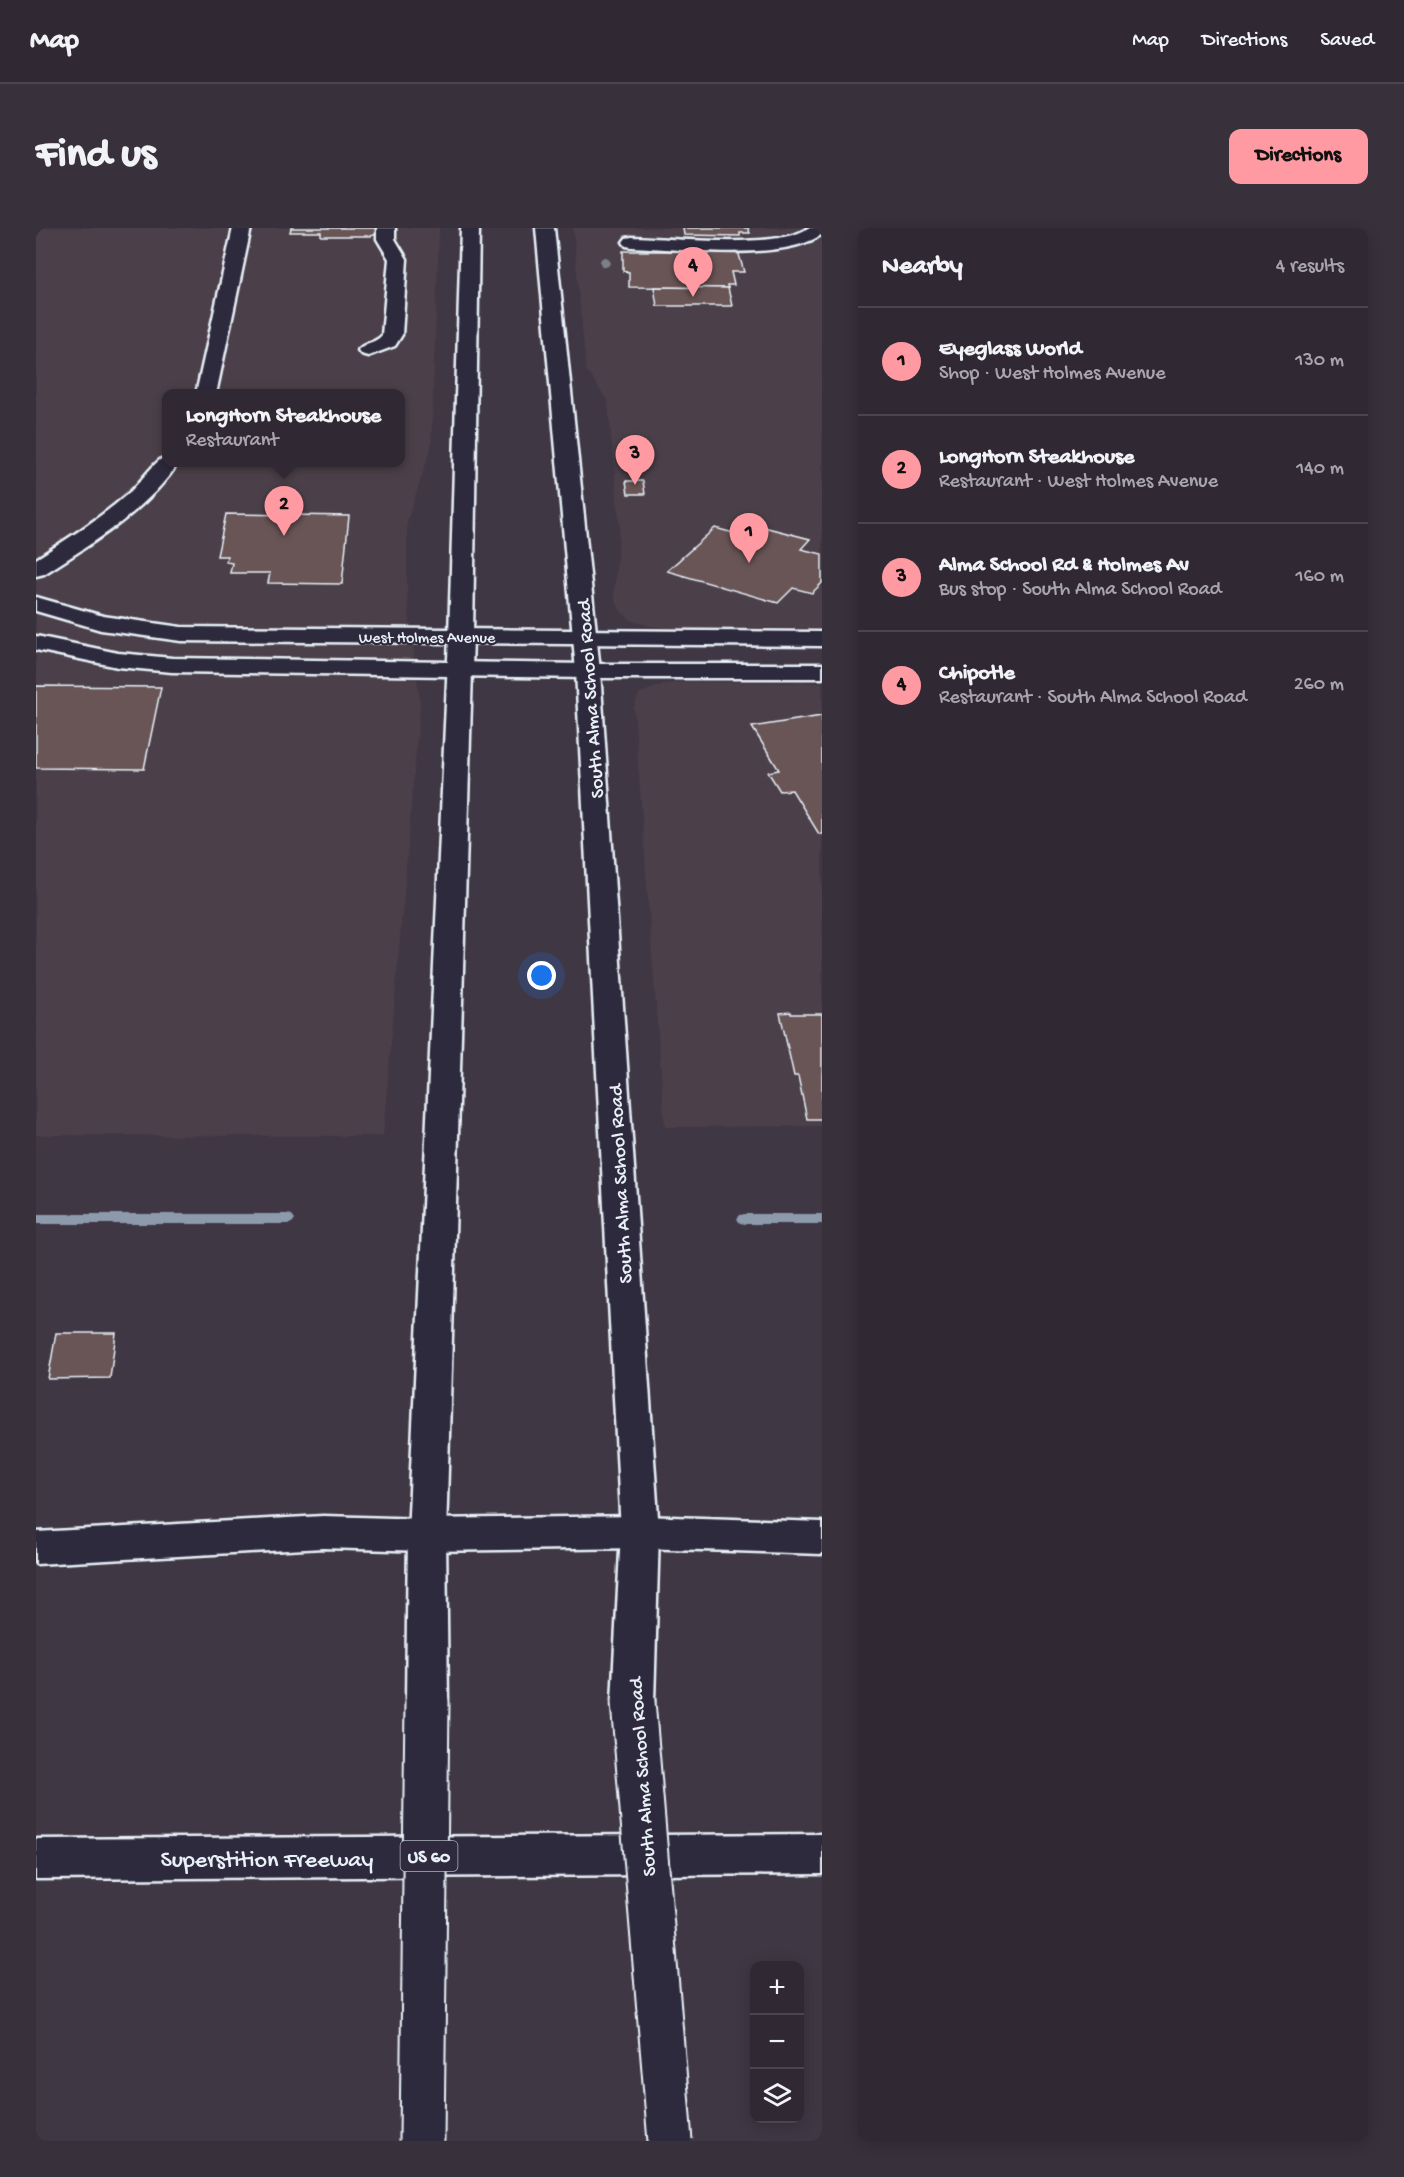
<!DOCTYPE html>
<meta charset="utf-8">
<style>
:root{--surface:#302934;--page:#38313c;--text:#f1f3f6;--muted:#a8a6ac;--line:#4b454f;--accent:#ff9aa2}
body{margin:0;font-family:"Gochi Hand",sans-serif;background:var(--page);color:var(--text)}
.controls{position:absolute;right:18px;bottom:18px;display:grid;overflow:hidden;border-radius:12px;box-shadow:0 3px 15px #0003}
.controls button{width:54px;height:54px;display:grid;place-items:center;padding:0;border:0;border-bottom:2px solid var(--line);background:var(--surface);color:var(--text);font:30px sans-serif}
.you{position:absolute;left:506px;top:748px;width:21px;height:21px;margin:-15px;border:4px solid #fff;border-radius:50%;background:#1a73e8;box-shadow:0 0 0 9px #1a73e833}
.badge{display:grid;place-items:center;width:39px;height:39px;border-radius:50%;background:var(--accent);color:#111;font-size:20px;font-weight:700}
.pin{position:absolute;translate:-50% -50px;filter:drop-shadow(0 2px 3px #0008)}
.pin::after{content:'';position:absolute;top:32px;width:21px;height:18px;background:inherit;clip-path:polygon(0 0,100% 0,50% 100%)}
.popup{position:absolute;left:126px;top:161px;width:243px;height:78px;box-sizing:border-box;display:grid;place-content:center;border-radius:12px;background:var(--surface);filter:drop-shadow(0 2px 4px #0005);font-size:20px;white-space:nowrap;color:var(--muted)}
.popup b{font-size:22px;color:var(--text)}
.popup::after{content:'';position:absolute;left:50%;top:100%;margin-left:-12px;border:12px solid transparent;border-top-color:var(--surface)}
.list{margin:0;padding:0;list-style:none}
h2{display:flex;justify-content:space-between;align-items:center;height:78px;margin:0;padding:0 24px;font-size:26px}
h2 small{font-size:20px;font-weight:400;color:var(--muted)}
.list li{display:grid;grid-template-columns:39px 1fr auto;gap:18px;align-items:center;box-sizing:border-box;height:108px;padding:0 24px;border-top:2px solid var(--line)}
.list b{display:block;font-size:22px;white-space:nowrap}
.list p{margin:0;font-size:20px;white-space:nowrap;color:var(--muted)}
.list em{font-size:20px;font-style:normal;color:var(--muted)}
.icon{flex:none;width:33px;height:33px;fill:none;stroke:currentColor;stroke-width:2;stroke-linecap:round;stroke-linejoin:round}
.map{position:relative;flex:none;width:786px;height:1913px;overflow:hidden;border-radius:12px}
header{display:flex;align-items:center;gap:36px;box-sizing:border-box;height:84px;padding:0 30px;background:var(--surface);border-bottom:2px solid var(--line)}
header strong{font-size:28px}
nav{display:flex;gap:33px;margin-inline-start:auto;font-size:21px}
.intro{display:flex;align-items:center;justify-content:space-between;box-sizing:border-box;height:144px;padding:0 36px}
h1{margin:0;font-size:42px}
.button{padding:15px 27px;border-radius:12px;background:var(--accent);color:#111;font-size:21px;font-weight:700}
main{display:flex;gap:36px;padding:0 36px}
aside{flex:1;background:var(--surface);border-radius:12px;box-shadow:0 3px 15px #0003}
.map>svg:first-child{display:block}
.built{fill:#4c404a;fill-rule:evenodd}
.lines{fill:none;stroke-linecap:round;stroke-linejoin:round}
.stream{fill:#8c9aac;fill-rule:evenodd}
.building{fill:#695557;stroke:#e8f1f8;stroke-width:1.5}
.minor-casing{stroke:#e8f1f8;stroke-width:5}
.major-casing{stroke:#e8f1f8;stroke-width:5}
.highway-casing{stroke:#e8f1f8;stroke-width:5}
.minor{fill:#2f2a3d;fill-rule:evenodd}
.major{fill:#2f2a3d;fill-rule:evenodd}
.highway{fill:#2f2a3d;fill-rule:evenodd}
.major-bridge-casing{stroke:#e8f1f8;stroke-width:47;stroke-linecap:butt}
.major-bridge{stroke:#2f2a3d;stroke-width:43}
.tree{fill:#7d8086}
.labels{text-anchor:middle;stroke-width:4.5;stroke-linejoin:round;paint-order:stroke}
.far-street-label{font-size:16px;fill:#e8f1f8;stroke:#2f2a3d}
.shield{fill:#2f2a3d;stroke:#b0b5c0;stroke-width:1.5}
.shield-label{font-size:18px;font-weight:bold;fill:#e8f1f8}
.street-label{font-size:20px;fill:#e8f1f8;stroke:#2f2a3d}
.near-street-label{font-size:24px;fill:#e8f1f8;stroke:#2f2a3d}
</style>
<header>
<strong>Map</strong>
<nav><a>Map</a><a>Directions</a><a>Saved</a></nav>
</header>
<div class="intro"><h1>Find us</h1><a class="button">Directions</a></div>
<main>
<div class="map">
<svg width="786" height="1913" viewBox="0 0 786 1913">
<rect width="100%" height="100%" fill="#403745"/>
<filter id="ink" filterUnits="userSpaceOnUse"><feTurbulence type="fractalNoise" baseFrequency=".0167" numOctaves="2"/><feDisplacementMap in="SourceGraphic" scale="12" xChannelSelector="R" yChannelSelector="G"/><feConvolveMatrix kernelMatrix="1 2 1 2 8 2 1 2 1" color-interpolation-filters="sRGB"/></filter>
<g filter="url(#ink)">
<g class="built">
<path d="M 0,0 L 403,0 L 395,220 L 371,293 L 371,370 L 384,475 L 347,908 L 0,907 ZM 131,166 L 365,166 L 365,234 L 131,234 Z"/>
<path d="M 537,0 L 786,0 L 786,400 L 637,400 L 614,398 L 595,392 L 585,383 L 579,372 L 578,362 L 584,299 L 572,174 L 550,141 Z"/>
<path d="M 649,454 L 786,455 L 786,898 L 629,899 L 598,479 L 603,466 L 612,462 L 628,456 Z"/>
</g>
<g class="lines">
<g class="stream">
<path d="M 0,986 L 251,986 L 256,987 L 259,991 L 256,995 L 251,996 L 0,996 Z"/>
<path d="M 709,986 L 786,986 L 786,996 L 709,996 L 704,995 L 701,991 L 704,987 Z"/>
</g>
</g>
<g class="building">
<path d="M 255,0 L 342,0 L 342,6 L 334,8 L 285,8 L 285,4 L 254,4 Z"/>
<path d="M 647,0 L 712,0 L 714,5 L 704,5 L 704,8 L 648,7 Z"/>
<path d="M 587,23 L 702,23 L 708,44 L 695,44 L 698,57 L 691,57 L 692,60 L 593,59 L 593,44 L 587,43 Z"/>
<path d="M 618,59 L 692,60 L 696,78 L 621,78 Z"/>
<path d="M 590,253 L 607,253 L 609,266 L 592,266 Z"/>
<path d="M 190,286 L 313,288 L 306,356 L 232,355 L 234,345 L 194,345 L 196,335 L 190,334 L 191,328 L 181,328 Z"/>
<path d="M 720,297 L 774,311 L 765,321 L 786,326 L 786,355 L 776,365 L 757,360 L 742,375 L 631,343 L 679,300 L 709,308 Z"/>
<path d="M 0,458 L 125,459 L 108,541 L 0,540 Z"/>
<path d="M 786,488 L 786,606 L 783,606 L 756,562 L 744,563 L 732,544 L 743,542 L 716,499 Z"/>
<path d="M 755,784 L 755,786 L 786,786 L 786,891 L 771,891 L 762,848 L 758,848 L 744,785 Z"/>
<path d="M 20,1105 L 80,1105 L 74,1150 L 12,1151 Z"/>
</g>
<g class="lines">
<g class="minor-casing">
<g id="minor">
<path d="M 197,0 L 215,0 L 180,166 L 160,166 Z"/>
<path d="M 341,0 L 359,0 L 359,11 L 371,31 L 366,107 L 359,118 L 332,128 L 325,126 L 322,122 C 328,114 341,115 346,107 L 353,31 L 341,11 Z"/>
<path d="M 772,0 L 786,0 L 786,6 C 750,34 642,21 596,19 L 590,18 L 587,14 L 590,10 L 596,9 C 635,10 742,22 772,0 Z"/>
<path d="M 131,228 L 131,234 L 143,234 C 110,283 57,315 8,346 L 0,348 L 0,331 C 33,310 66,289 95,263 C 104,255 120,231 131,228 Z"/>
<path d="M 0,369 L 67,388 L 145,399 L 786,404 L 786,418 L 145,413 L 65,402 L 0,383 Z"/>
<path d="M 0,408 L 82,425 L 136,430 L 552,436 L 786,436 L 786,450 L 552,450 L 136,444 L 82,439 L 0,422 Z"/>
</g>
</g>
<g class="major-casing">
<g id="major">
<path d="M 425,0 L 443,0 L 437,409 L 410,1307 L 412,1474 L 406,1487 L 391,1492 L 376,1487 L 370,1474 L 372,1307 L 413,409 Z"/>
<path d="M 500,0 L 518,0 L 564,443 L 623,1304 L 618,1474 L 612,1487 L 597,1492 L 582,1487 L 576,1474 L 585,1304 L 540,443 Z"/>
</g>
</g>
<g class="highway-casing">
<g id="highway">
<path d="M 287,1288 L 391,1291 L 604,1288 L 786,1294 L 786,1326 L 604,1320 L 391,1323 L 287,1320 L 0,1336 L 0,1304 Z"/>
<path d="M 786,1606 L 786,1646 L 0,1651 L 0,1611 Z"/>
</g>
</g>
<use href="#minor" class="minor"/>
<use href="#major" class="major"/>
<use href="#highway" class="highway"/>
<g class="major-bridge-casing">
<g id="major-bridge">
<path d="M 597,1474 L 634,1913"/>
<path d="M 386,1913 L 391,1474"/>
</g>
</g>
<use href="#major-bridge" class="major-bridge"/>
</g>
<circle class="tree" cx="569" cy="34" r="5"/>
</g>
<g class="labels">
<g class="far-street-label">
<text x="391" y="414">West Holmes Avenue</text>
</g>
<rect class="shield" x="364.5" y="1613" width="57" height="30" rx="4.5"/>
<g class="shield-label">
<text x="393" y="1634">US 60</text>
</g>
<g class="street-label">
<text transform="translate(553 471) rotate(-94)" y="7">South Alma School Road</text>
<text transform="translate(583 956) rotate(-93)" y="7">South Alma School Road</text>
<text transform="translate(605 1549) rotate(-94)" y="7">South Alma School Road</text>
</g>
<g class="near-street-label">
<text x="231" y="1638">Superstition Freeway</text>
</g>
</g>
</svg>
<div class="controls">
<button>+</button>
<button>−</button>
<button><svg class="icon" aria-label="layers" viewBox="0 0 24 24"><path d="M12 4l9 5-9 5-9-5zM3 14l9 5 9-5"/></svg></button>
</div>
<div class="you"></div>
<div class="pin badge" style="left:713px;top:335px">1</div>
<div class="pin badge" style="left:248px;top:308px">2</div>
<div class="popup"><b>LongHorn Steakhouse</b>Restaurant</div>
<div class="pin badge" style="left:599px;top:257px">3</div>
<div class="pin badge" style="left:657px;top:69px">4</div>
</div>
<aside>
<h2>Nearby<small>4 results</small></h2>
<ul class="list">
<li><span class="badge">1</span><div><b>Eyeglass World</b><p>Shop · West Holmes Avenue</p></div><em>130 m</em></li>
<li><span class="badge">2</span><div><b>LongHorn Steakhouse</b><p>Restaurant · West Holmes Avenue</p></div><em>140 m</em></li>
<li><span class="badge">3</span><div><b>Alma School Rd &amp; Holmes Av</b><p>Bus stop · South Alma School Road</p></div><em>160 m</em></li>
<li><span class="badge">4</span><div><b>Chipotle</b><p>Restaurant · South Alma School Road</p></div><em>260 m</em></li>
</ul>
</aside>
</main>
